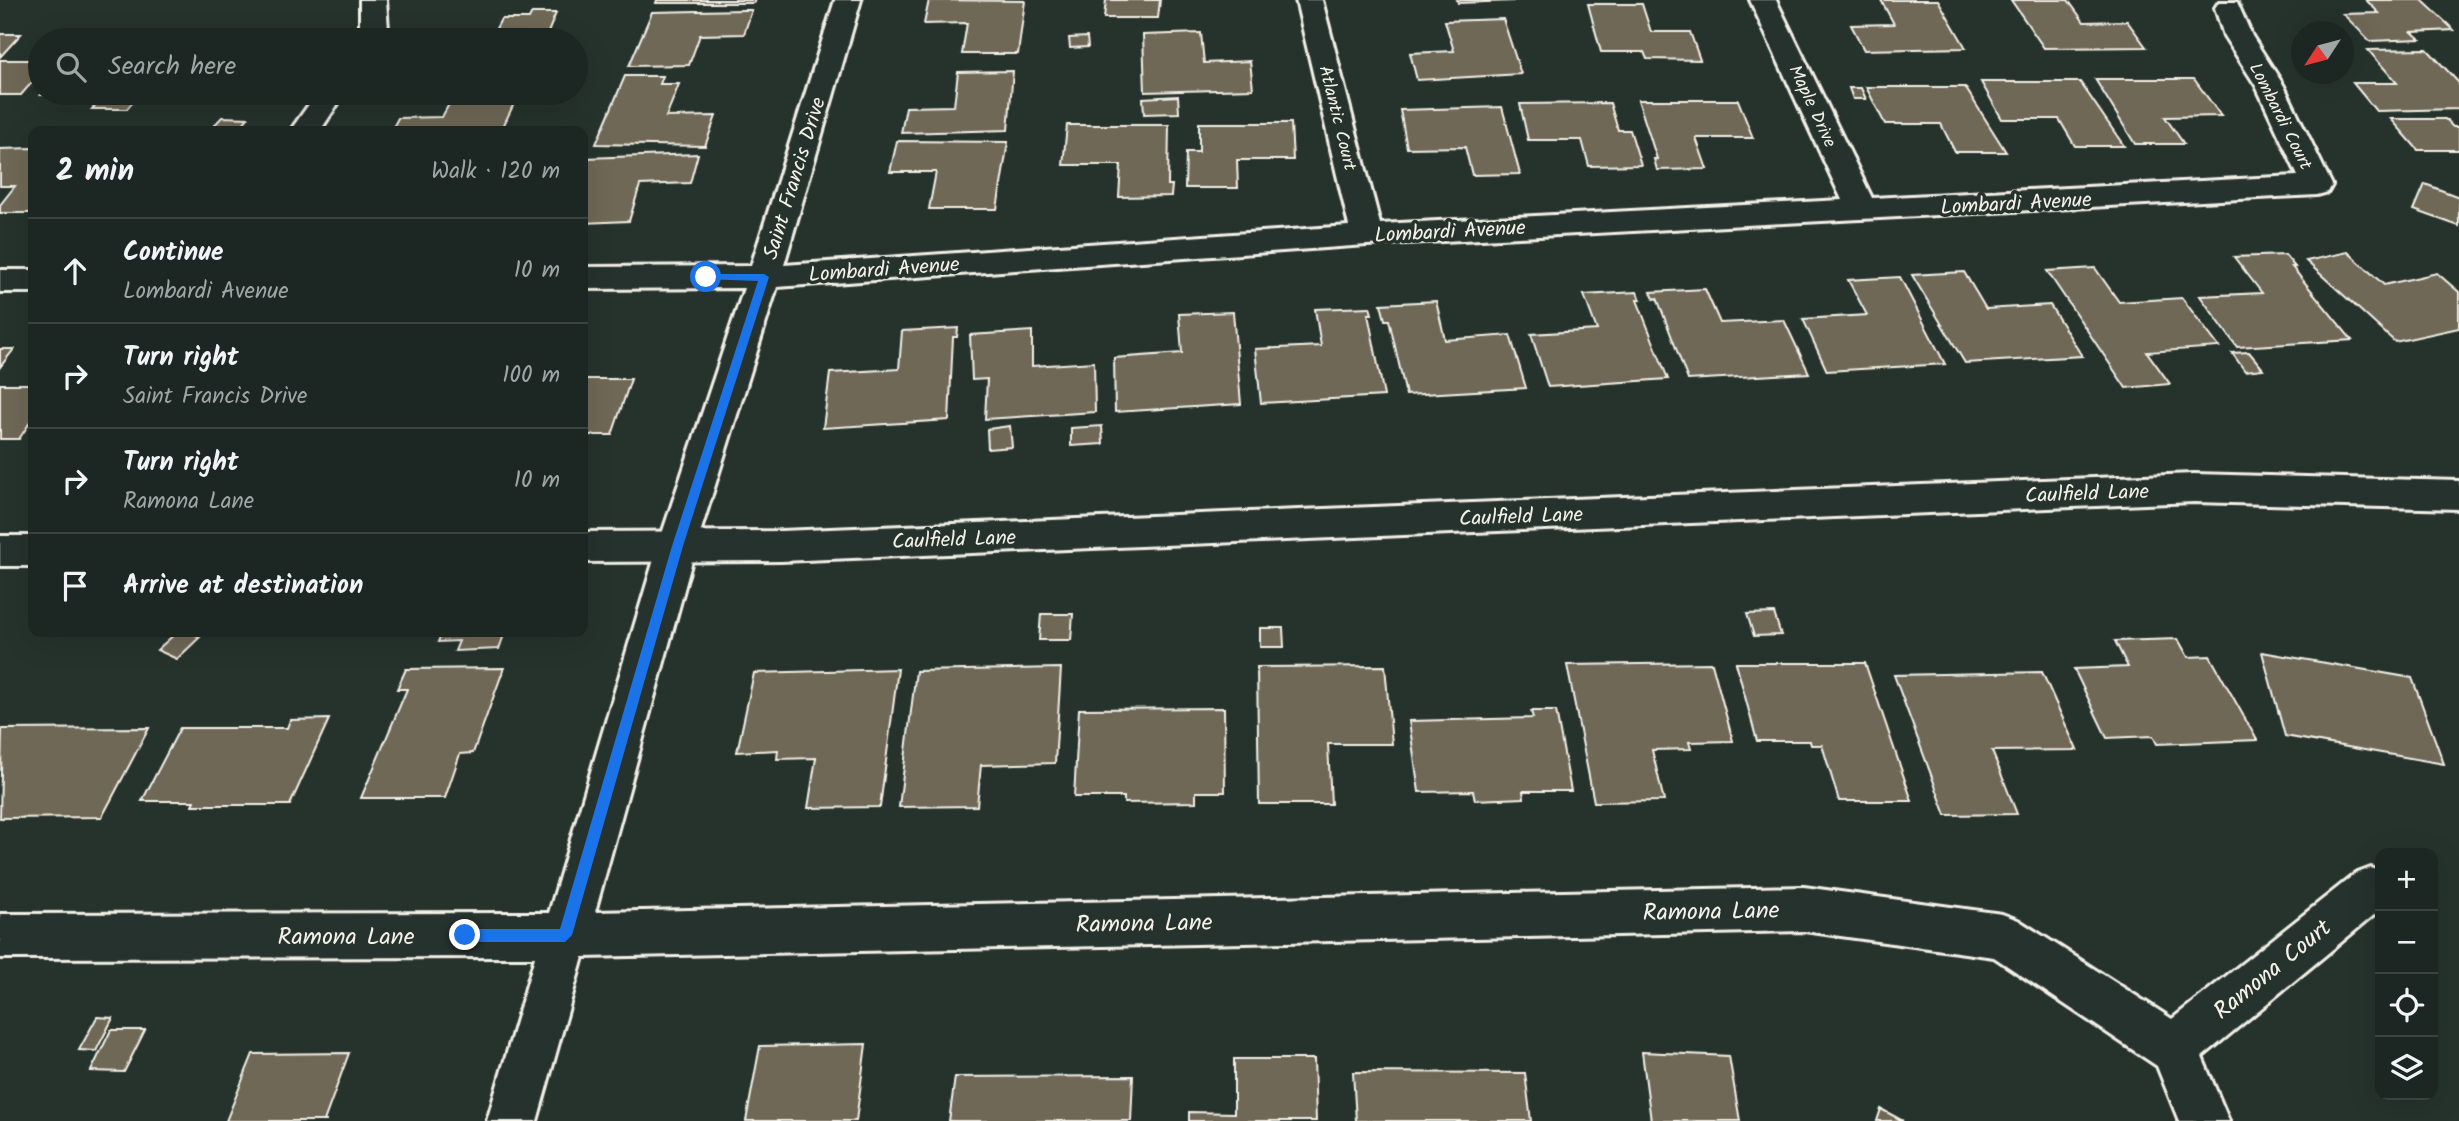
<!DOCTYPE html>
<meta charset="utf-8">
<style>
:root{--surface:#1c2622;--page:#29322f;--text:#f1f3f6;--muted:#a0a5a5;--line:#3a4340}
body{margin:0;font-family:Kalam,sans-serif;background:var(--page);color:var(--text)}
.controls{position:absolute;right:21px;bottom:21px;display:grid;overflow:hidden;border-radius:14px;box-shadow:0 7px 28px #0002}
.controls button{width:63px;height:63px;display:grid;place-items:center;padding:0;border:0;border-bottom:2px solid var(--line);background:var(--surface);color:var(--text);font:35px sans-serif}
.compass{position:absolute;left:2291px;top:21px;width:63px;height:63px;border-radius:50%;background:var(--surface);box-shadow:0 7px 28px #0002;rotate:234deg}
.stop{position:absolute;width:21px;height:21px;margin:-16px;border:5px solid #1a73e8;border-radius:50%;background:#fff}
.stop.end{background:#1a73e8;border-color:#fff;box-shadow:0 2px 7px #0008}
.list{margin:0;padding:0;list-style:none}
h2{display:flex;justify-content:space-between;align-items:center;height:91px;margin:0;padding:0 28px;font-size:30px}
h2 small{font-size:23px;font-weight:400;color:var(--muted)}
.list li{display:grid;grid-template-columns:46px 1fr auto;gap:21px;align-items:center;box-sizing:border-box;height:105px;padding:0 28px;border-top:2px solid var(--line)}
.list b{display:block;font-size:26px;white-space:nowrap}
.list p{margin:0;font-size:23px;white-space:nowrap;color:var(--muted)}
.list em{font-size:23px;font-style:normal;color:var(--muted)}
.icon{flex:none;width:38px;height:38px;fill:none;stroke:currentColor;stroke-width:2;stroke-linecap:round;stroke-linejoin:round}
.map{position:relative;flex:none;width:2459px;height:1121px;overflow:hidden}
.search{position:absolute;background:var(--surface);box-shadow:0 7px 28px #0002;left:28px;top:28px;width:560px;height:77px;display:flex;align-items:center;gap:18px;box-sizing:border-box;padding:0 24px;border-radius:38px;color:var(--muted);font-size:26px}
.panel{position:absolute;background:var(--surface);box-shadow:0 7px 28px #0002;left:28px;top:126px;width:560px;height:511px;border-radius:14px}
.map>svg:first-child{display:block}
.building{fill:#6f6857;stroke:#f4f1e8;stroke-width:2}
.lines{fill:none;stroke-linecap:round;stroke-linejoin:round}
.street-casing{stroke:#f4f1e8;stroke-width:6}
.secondary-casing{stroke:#f4f1e8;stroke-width:6}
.street{fill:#26332d;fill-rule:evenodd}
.secondary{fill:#26332d;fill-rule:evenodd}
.route{fill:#1a73e8}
.labels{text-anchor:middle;stroke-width:7;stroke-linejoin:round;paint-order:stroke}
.far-street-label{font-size:18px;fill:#f4f1e8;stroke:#26332d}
.street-label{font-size:21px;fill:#f4f1e8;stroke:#26332d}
.near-street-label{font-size:24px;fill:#f4f1e8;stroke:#26332d}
</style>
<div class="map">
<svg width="2459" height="1121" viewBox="0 0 2459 1121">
<rect width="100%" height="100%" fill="#26332d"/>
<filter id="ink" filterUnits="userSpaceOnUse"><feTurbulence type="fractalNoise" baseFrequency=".0143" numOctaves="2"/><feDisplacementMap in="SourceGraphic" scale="14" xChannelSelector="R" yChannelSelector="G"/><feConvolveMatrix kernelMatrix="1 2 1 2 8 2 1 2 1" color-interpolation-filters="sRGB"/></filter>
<g filter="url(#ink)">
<g class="building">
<path d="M 657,0 L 755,0 L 754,3 L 656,3 Z"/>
<path d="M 929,0 L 1025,1 L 1018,54 L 962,54 L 967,23 L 924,24 Z"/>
<path d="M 1106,0 L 1160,0 L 1158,18 L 1104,18 Z"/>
<path d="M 1457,0 L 1513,0 L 1513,1 L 1458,3 Z"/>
<path d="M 1881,0 L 1938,0 L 1966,48 L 1864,50 L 1851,25 L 1894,24 Z"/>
<path d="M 2011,0 L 2068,0 L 2084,22 L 2127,21 L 2146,47 L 2044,48 Z"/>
<path d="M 2366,0 L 2422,0 L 2454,30 L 2412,32 L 2420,39 L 2370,41 L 2343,14 L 2379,13 Z"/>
<path d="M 1588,4 L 1642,4 L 1651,32 L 1690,32 L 1700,60 L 1647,59 L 1644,52 L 1601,52 Z"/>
<path d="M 744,10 L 752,10 L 744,34 L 700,35 L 689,65 L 629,66 L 652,12 Z"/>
<path d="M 532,13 L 556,13 L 545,40 L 490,40 L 501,19 L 529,19 Z"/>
<path d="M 1503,19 L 1521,74 L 1417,80 L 1410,53 L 1454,51 L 1445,21 Z"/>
<path d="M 1201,33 L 1204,63 L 1250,61 L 1253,89 L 1145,92 L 1143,35 Z"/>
<path d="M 0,34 L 21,34 L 0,57 Z"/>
<path d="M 1087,37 L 1088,47 L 1070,48 L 1069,38 Z"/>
<path d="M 2427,49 L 2459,83 L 2459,109 L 2376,111 L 2353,83 L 2397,83 L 2368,50 Z"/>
<path d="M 0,60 L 40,60 L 40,73 L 21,95 L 0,95 Z"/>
<path d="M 1013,71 L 1008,130 L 901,133 L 906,107 L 954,106 L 958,72 Z"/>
<path d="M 625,76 L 663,76 L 660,84 L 679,84 L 666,117 L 716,116 L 705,146 L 596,144 Z"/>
<path d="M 2095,79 L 2194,79 L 2221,116 L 2165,117 L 2184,144 L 2135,144 Z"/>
<path d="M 1981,82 L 2080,82 L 2124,146 L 2075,146 L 2059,119 L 2002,119 Z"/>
<path d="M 1866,87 L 1965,87 L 2006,152 L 1955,152 L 1941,124 L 1885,124 Z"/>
<path d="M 1849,88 L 1861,88 L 1866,99 L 1853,99 Z"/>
<path d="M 43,93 L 130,93 L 41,95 Z"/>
<path d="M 172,93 L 257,93 L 170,95 Z"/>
<path d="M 455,93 L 519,93 L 501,131 L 391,131 L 398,118 L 442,117 Z"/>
<path d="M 104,96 L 138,96 L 127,109 L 92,109 Z"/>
<path d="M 1178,96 L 1179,113 L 1144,114 L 1143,98 Z"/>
<path d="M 1638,100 L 1738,100 L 1753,138 L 1696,138 L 1707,169 L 1657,170 L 1654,159 L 1657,159 Z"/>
<path d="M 1610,103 L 1618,130 L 1630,130 L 1641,165 L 1589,166 L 1582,140 L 1528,140 L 1520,104 Z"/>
<path d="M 1502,107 L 1520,174 L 1472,175 L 1465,147 L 1407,148 L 1400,110 Z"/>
<path d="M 222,117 L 248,118 L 237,131 L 209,131 Z"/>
<path d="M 2391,119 L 2445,119 L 2453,127 L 2459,127 L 2459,150 L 2418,150 Z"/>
<path d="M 1199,123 L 1291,123 L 1293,160 L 1237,160 L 1238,188 L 1185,188 L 1186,152 L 1199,152 Z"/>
<path d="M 1067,125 L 1169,125 L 1168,185 L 1172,185 L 1171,196 L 1119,197 L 1121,165 L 1063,165 Z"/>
<path d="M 897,141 L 1008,142 L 997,209 L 929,209 L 936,172 L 890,172 Z"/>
<path d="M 33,148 L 33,213 L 0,213 L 0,205 L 15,186 L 0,186 L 0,149 Z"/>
<path d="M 698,154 L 690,183 L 640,185 L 629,221 L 583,223 L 585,158 Z"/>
<path d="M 2425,184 L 2459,197 L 2459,226 L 2414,210 Z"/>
<path d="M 2348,252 L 2384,285 L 2437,273 L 2459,292 L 2459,328 L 2395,342 L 2306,261 Z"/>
<path d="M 2285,255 L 2295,267 L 2292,267 L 2352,340 L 2237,347 L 2200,296 L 2262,293 L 2234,257 Z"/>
<path d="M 2095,268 L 2119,302 L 2182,298 L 2219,347 L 2147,352 L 2170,384 L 2126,388 L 2047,271 Z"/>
<path d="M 1964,272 L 1986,309 L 2050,305 L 2082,356 L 1965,363 L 1912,275 Z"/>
<path d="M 1900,277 L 1945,364 L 1827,371 L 1803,319 L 1867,315 L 1848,280 Z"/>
<path d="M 1705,289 L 1720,323 L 1784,320 L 1809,373 L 1688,380 L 1657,298 L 1654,299 L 1651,292 Z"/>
<path d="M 1637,292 L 1640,300 L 1637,300 L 1668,379 L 1548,387 L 1531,334 L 1597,330 L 1584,295 Z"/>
<path d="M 1436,301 L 1445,340 L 1510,335 L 1526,388 L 1406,395 L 1389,320 L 1385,320 L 1381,304 Z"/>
<path d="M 1370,307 L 1372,314 L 1368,314 L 1384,396 L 1261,403 L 1255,349 L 1321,346 L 1315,309 Z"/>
<path d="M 1233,312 L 1241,404 L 1115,412 L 1114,358 L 1182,353 L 1179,314 Z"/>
<path d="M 958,328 L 957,337 L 953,337 L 949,420 L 823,428 L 830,373 L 899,369 L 902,331 Z"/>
<path d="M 1032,331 L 1032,366 L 1094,362 L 1095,412 L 985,419 L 987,379 L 972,380 L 970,335 Z"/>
<path d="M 0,349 L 14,349 L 0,367 Z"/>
<path d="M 2249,352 L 2263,369 L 2245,371 L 2232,353 Z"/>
<path d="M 583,379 L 631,379 L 612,435 L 583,435 Z"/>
<path d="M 0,384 L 33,384 L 33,418 L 19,439 L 0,439 Z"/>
<path d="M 1010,426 L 1012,447 L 988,449 L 987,429 Z"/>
<path d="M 1102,426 L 1103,444 L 1071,446 L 1071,428 Z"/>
<path d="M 1774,613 L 1781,635 L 1754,636 L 1747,614 Z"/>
<path d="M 1041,614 L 1073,614 L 1071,640 L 1039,640 Z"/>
<path d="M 1260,628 L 1283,628 L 1284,647 L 1260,647 Z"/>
<path d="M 177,632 L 190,632 L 200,637 L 177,659 L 157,650 Z"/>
<path d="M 442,632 L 505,632 L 499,649 L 455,651 L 459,641 L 438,642 Z"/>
<path d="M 2178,639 L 2188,657 L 2210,656 L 2257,740 L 2157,744 L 2153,736 L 2107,738 L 2074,669 L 2128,667 L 2115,641 Z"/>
<path d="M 2262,652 L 2412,678 L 2444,764 L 2285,736 Z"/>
<path d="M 1712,663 L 1733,741 L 1689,742 L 1691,749 L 1652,750 L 1664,801 L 1594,802 L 1567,665 Z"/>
<path d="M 1736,663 L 1865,663 L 1912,801 L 1839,801 L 1822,745 L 1811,745 L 1810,741 L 1757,741 Z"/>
<path d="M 1385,666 L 1392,744 L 1328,744 L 1331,804 L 1259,804 L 1257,667 Z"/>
<path d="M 504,668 L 473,753 L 460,754 L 445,798 L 361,798 L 407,689 L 397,689 L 406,669 Z"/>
<path d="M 1061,668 L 1055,763 L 981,765 L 977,806 L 899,807 L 916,671 Z"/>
<path d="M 898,669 L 880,807 L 808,808 L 816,758 L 777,759 L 778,750 L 737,752 L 754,673 Z"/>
<path d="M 2042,672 L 2077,750 L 1992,751 L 2017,814 L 1946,815 L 1894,675 Z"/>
<path d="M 1224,708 L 1225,792 L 1196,792 L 1196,802 L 1124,803 L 1124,797 L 1074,797 L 1079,709 Z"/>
<path d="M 1531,711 L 1556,711 L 1571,791 L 1523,791 L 1524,798 L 1475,800 L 1473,791 L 1419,792 L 1409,721 L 1533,718 Z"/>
<path d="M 329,719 L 290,805 L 192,805 L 194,801 L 142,801 L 180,728 L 287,728 L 290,720 Z"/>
<path d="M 149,728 L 102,817 L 0,818 L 2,729 Z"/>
<path d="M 97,1017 L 113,1018 L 96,1051 L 79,1050 Z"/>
<path d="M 111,1030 L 145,1030 L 124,1072 L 91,1071 Z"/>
<path d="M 866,1044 L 856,1121 L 746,1121 L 760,1046 Z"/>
<path d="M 1642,1052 L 1729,1056 L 1740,1121 L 1651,1121 Z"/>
<path d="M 349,1053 L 324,1121 L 327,1121 L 226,1121 L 253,1054 Z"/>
<path d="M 1234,1059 L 1314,1059 L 1316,1121 L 1189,1121 L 1189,1112 L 1234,1113 Z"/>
<path d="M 1353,1072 L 1525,1073 L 1531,1121 L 1356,1121 Z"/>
<path d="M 1133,1076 L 1131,1121 L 949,1121 L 955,1077 Z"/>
<path d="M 1881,1109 L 1903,1121 L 1877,1121 Z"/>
</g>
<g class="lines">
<g class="street-casing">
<g id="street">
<path d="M 360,0 L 386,0 L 388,30 L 382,40 L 354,40 L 360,30 Z"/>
<path d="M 835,0 L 861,0 L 784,265 L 1349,226 L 1296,0 L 1322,0 L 1380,224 L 1842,200 L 1750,0 L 1776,0 L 1872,198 L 2298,176 L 2256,86 L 2224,36 L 2215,8 L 2219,2 L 2237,2 L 2252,36 L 2284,86 L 2332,185 L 2328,192 L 2317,195 L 1367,245 L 777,287 L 696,546 L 595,912 L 1804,887 L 2002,914 L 2018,920 L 2172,1019 L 2355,874 L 2371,868 L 2380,871 L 2380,910 L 2202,1057 L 2229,1121 L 2179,1121 L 2157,1066 L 1994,957 L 1804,931 L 583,957 L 537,1121 L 487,1121 L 535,957 L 0,958 L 0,914 L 549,913 L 658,546 L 744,288 L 583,289 L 583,267 L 751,266 Z"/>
<path d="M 317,93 L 345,93 L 320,131 L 290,131 Z"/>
<rect x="0" y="270" width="33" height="22"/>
</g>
</g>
<g class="secondary-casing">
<g id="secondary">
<path d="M 2194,474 L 2459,481 L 2459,509 L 2194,502 L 781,561 L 583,562 L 583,532 L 781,531 Z"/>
<rect x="0" y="536" width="33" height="30"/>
</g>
</g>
<use href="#street" class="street"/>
<use href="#secondary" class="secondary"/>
</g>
</g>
<path class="route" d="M 706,274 L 764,274 L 769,277 L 683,546 L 572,935 L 565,942 L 465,942 L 458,935 L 465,929 L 560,929 L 672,546 L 758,281 L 703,279 Z"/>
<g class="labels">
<g class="far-street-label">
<text transform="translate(1813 106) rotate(65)" y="6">Maple Drive</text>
<text transform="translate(2281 116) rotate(63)" y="6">Lombardi Court</text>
<text transform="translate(1338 118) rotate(76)" y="6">Atlantic Court</text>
</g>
<g class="street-label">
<text transform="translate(794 178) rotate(-73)" y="7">Saint Francis Drive</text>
<text transform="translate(2016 203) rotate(-3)" y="7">Lombardi Avenue</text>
<text transform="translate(1450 231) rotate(-3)" y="7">Lombardi Avenue</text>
<text transform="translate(884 269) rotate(-4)" y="7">Lombardi Avenue</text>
<text transform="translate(2087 493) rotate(-2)" y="7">Caulfield Lane</text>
<text transform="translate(1521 516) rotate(-2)" y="7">Caulfield Lane</text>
<text transform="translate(954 539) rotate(-2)" y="7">Caulfield Lane</text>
</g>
<g class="near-street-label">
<text transform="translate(1711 911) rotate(-1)" y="8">Ramona Lane</text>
<text transform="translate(1144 923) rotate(-1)" y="8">Ramona Lane</text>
<text x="346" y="944">Ramona Lane</text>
<text transform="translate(2272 969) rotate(-39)" y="8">Ramona Court</text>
</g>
</g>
</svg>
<div class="controls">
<button>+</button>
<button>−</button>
<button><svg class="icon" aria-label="locate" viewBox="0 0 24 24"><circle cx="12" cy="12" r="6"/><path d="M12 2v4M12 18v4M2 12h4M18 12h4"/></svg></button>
<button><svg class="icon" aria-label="layers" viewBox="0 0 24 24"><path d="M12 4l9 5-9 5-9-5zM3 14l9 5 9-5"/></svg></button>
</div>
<svg class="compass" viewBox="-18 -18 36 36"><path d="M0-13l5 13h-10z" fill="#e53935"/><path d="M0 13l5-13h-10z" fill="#a0a5a5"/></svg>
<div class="stop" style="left:706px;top:277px"></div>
<div class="stop end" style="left:465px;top:935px"></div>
<div class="search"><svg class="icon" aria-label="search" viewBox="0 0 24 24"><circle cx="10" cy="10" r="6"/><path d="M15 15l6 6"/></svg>Search here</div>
<section class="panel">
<h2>2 min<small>Walk · 120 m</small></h2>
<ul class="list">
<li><svg class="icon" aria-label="ahead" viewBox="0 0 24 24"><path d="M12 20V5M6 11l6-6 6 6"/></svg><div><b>Continue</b><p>Lombardi Avenue</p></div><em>10 m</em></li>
<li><svg class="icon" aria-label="right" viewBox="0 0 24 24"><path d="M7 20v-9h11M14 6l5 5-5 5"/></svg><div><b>Turn right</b><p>Saint Francis Drive</p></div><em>100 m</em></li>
<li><svg class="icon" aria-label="right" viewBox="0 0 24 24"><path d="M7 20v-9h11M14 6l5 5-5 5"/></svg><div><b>Turn right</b><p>Ramona Lane</p></div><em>10 m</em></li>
<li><svg class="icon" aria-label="arrive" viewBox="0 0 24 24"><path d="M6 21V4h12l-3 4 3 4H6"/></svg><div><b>Arrive at destination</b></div></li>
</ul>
</section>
</div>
